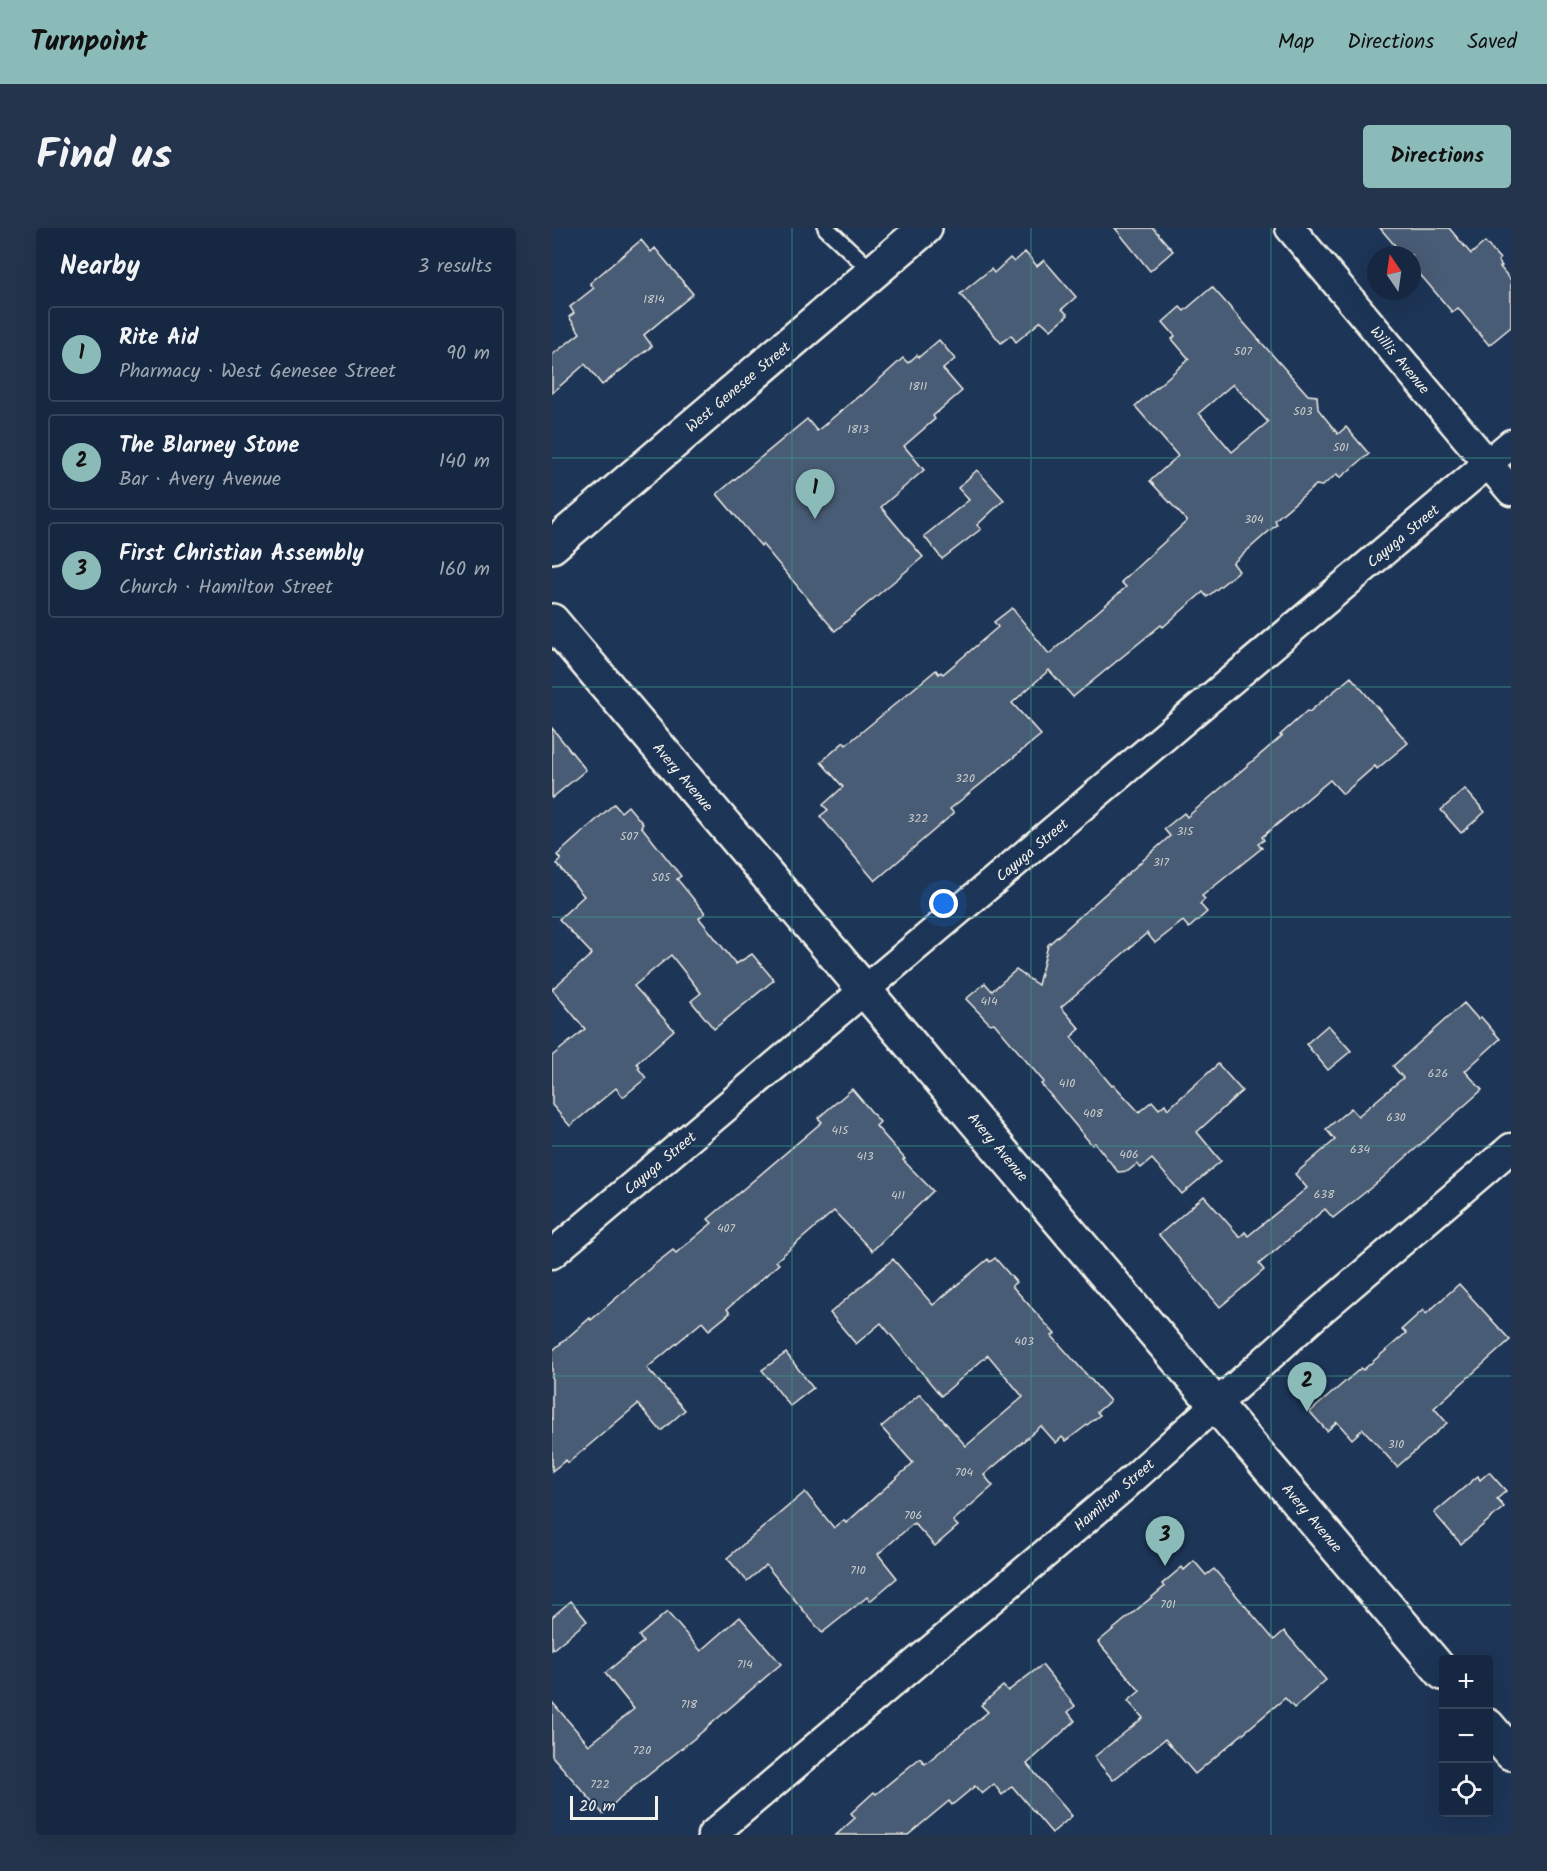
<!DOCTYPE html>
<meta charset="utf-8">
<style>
:root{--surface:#162841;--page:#23344c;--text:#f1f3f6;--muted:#9ea6b1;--line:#35445a;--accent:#8bbbb9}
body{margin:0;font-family:Kalam,sans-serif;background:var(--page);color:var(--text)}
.controls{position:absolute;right:18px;bottom:18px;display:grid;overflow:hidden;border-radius:6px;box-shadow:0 6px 24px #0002}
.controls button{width:54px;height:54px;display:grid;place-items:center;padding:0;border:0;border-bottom:2px solid var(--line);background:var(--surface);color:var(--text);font:30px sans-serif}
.compass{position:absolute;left:815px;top:18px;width:54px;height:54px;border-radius:50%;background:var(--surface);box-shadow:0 6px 24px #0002;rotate:347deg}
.scale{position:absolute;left:18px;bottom:15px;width:88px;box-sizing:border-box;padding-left:6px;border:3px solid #f4f1e8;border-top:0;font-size:16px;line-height:21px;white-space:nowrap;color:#f4f1e8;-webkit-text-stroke:4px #1d3557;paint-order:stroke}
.you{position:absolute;left:392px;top:676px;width:21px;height:21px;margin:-15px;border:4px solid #fff;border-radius:50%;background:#1a73e8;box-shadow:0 0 0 9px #1a73e833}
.badge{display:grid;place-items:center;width:39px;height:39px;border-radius:50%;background:var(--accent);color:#111;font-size:20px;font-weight:700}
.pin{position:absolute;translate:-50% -50px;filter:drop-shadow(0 2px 3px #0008)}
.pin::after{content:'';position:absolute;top:32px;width:21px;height:18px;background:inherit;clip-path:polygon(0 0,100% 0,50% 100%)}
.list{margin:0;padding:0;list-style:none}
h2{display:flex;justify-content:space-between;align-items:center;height:78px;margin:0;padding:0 24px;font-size:26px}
h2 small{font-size:20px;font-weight:400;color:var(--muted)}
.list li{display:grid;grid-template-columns:39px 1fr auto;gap:18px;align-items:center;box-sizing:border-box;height:96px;margin:0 12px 12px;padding:0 12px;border:2px solid var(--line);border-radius:6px}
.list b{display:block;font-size:22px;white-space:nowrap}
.list p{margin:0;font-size:20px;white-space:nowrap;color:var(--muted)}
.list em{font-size:20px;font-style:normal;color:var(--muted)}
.icon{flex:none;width:33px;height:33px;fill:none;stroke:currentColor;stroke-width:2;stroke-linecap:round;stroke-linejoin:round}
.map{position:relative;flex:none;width:959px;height:1607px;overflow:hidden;border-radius:6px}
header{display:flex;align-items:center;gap:36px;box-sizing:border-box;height:84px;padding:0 30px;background:var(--accent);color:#111}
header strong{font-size:28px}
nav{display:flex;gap:33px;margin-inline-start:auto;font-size:21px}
.intro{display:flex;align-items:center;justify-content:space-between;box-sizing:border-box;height:144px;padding:0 36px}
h1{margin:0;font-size:42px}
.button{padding:15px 27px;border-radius:6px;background:var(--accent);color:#111;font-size:21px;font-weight:700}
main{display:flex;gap:36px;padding:0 36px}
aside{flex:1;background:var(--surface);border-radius:6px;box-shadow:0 6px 24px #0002}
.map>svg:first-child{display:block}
.building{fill:#485b74;stroke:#f4f1e8;stroke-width:1.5;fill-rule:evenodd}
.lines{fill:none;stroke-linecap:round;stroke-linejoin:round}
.lane-casing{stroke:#f4f1e8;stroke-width:20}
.street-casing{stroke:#f4f1e8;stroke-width:33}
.secondary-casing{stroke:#f4f1e8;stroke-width:38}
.primary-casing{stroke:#f4f1e8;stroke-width:38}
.lane{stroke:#1d3557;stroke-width:15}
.street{stroke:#1d3557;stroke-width:28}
.secondary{stroke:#1d3557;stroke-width:33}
.primary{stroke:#1d3557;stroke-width:33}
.grid{fill:none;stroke:#3d8f86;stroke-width:1.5;stroke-opacity:0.55}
.labels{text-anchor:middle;stroke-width:4.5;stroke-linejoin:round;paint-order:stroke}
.number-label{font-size:12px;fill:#c9cccb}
.street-label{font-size:15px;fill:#f4f1e8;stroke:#1d3557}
</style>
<header>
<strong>Turnpoint</strong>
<nav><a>Map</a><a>Directions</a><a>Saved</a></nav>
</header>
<div class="intro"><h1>Find us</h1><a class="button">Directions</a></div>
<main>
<aside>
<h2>Nearby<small>3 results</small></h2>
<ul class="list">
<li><span class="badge">1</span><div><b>Rite Aid</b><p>Pharmacy · West Genesee Street</p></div><em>90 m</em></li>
<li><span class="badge">2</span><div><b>The Blarney Stone</b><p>Bar · Avery Avenue</p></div><em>140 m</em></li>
<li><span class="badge">3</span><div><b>First Christian Assembly</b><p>Church · Hamilton Street</p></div><em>160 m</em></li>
</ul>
</aside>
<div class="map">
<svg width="959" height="1607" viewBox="0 0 959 1607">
<rect width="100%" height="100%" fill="#1d3557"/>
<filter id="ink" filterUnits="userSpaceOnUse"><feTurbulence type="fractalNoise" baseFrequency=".0167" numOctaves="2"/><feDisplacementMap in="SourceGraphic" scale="12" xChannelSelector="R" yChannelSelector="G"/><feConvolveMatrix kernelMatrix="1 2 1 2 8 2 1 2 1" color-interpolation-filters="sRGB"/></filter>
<g filter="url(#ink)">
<g class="building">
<path d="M 563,0 L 601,0 L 621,23 L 598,43 Z"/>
<path d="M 828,0 L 897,0 L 919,26 L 933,14 L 948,31 L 946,33 L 950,38 L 948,39 L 959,52 L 959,99 L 937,117 L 906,80 L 900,84 L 872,51 L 860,38 L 860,27 L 851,27 Z"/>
<path d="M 89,12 L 99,24 L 103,20 L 141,66 L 92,107 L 100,118 L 50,157 L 33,136 L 0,165 L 0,127 L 28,105 L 17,89 L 22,85 L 18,79 L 42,60 L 38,55 Z"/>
<path d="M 473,24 L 485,38 L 492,32 L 524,69 L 510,81 L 516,87 L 499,102 L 489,93 L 464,114 L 459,107 L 449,115 L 408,66 L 439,41 L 442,45 L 458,30 L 462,34 Z"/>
<path d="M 660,59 L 756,167 L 765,168 L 766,181 L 786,206 L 794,199 L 817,226 L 788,250 L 785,246 L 770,258 L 764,257 L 723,292 L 725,296 L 681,335 L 687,343 L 655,369 L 651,364 L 611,399 L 609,397 L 521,469 L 497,442 L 460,475 L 489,507 L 398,581 L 402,585 L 323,653 L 268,588 L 276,582 L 271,577 L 291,559 L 269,534 L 292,514 L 294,517 L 384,442 L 387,446 L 389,444 L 391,446 L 446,399 L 442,394 L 460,380 L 497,426 L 574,359 L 569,354 L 635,293 L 598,253 L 626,228 L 583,178 L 637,131 L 620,111 L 623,108 L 611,94 L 628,79 L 632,83 ZM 681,156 L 716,194 L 680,224 L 647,185 Z"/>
<path d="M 387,112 L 403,131 L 391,141 L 410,163 L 381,188 L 383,191 L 352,218 L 372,242 L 329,279 L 371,329 L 283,403 L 210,316 L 209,318 L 165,266 L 255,191 L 265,203 L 308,167 L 309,168 L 351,130 L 356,135 L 365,127 L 367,129 Z"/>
<path d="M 425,242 L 452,272 L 425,297 L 429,301 L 390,331 L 372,308 L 417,272 L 406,260 Z"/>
<path d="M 799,449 L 856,515 L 825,541 L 823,538 L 791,566 L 778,552 L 710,609 L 712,612 L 706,616 L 710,620 L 650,668 L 653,671 L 648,676 L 655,684 L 637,700 L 631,693 L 603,715 L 595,705 L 509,779 L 528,801 L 519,809 L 560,858 L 562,857 L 587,884 L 600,873 L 607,881 L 613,876 L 616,881 L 666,836 L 690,863 L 645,904 L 669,933 L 630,966 L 600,931 L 589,940 L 585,936 L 576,943 L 566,944 L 543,915 L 540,917 L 520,893 L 489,856 L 492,854 L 442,795 L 438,796 L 414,771 L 433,755 L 440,763 L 464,742 L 486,757 L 496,717 L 618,608 L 612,601 L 632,585 L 635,589 L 730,508 L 728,507 L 755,483 L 757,484 Z"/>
<path d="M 0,500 L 34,542 L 0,570 Z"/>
<path d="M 913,561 L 933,584 L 909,605 L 889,582 Z"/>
<path d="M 62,576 L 69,584 L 76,578 L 91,596 L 89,598 L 129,648 L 125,651 L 153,685 L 147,690 L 184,736 L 200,726 L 222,752 L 162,801 L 139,773 L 149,765 L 119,727 L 82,758 L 122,802 L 85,835 L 88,839 L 86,840 L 94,850 L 71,869 L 64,860 L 18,898 L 0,877 L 0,828 L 33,801 L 0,761 L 40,726 L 7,691 L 32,668 L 5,636 L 9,632 L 5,627 Z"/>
<path d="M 912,775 L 926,791 L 929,789 L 948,811 L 913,843 L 930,862 L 826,954 L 781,990 L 773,981 L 707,1036 L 712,1042 L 668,1079 L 607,1007 L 652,968 L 688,1009 L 693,1004 L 696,1008 L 755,960 L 743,946 L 783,912 L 774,901 L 799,880 L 806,888 L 851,850 L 841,838 Z"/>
<path d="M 776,797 L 799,823 L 776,842 L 754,816 Z"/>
<path d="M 300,861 L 328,894 L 324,898 L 353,931 L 351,932 L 381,963 L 320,1023 L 282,983 L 224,1033 L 227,1036 L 175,1081 L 178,1085 L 157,1102 L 150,1094 L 95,1140 L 133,1182 L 109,1203 L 86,1176 L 16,1235 L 14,1232 L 0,1243 L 0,1123 L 38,1090 L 39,1092 L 103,1036 L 121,1022 L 124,1025 L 160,995 L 156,991 L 270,894 L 266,890 Z"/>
<path d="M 443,1030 L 464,1054 L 460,1058 L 503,1106 L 500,1108 L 558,1173 L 545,1184 L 548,1187 L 514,1213 L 510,1209 L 504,1215 L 489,1198 L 432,1247 L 441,1258 L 401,1293 L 406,1298 L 383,1318 L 362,1295 L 326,1326 L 345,1350 L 318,1373 L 315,1369 L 270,1405 L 214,1337 L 195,1353 L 175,1330 L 253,1264 L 282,1300 L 292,1292 L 294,1295 L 361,1235 L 329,1199 L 368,1166 L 414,1218 L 471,1169 L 436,1127 L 389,1168 L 329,1095 L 304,1116 L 278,1085 L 341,1031 L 381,1077 L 436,1031 L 438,1034 Z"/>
<path d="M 907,1056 L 958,1112 L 882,1180 L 895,1195 L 845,1239 L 811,1201 L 800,1211 L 785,1194 L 775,1203 L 758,1184 L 809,1140 L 811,1142 L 854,1105 L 850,1101 L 871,1082 L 874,1086 Z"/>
<path d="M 234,1125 L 261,1160 L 238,1178 L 210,1142 Z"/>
<path d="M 937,1244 L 954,1263 L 945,1271 L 952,1279 L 909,1316 L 882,1285 L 926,1248 L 928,1252 Z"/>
<path d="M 642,1333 L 654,1347 L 662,1341 L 722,1412 L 732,1403 L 774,1452 L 742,1480 L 733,1470 L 643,1546 L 613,1511 L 561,1552 L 542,1529 L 591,1490 L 576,1473 L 588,1463 L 546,1414 L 612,1359 L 610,1356 L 630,1339 L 632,1342 Z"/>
<path d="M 19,1373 L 35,1393 L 0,1422 L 0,1389 Z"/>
<path d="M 115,1384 L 149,1423 L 188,1389 L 229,1436 L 144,1509 L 70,1568 L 51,1586 L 0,1528 L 0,1474 L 37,1517 L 82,1481 L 53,1445 L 91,1414 L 87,1408 Z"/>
<path d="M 490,1437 L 523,1478 L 516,1484 L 523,1493 L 475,1536 L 520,1588 L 500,1605 L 460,1558 L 450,1567 L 442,1556 L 430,1566 L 423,1558 L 400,1577 L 397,1573 L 356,1607 L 284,1607 L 303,1590 L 299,1585 L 322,1564 L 324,1566 L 368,1530 L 373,1536 L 436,1484 L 429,1477 L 451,1458 L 456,1463 Z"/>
</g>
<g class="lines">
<g class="lane-casing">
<path id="lane" d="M 274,0 L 321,44"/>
</g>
<g class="street-casing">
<g id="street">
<path d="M 738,0 L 959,263"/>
<path d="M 0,1026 L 959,216"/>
<path d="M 160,1607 L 566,1264 L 767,1084 L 959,920"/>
</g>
</g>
<g class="secondary-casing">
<g id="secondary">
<path d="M 0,393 L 891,1445"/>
<path d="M 936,1498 L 959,1525"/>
</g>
</g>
<g class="primary-casing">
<path id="primary" d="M 0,318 L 373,0"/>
</g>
<use href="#lane" class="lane"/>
<use href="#street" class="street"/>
<use href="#secondary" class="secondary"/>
<use href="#primary" class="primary"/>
</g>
</g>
<path class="grid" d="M 240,0 L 240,1607M 479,0 L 479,1607M 719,0 L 719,1607M 0,230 L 959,230M 0,459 L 959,459M 0,689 L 959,689M 0,918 L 959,918M 0,1148 L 959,1148M 0,1377 L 959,1377"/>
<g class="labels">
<g class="number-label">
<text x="102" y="75">1814</text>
<text x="691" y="127">507</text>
<text x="366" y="162">1811</text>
<text x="751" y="187">503</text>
<text x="306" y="205">1813</text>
<text x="789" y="223">501</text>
<text x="702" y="295">304</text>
<text x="413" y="554">320</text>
<text x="366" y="594">322</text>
<text x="633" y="607">315</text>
<text x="77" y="612">507</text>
<text x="609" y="638">317</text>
<text x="109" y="653">505</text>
<text x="437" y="777">414</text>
<text x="886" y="849">626</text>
<text x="515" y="859">410</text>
<text x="541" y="889">408</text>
<text x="844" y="893">630</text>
<text x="288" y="906">415</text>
<text x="808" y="925">634</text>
<text x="577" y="930">406</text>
<text x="313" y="932">413</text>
<text x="772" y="970">638</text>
<text x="346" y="971">411</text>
<text x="174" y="1004">407</text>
<text x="472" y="1117">403</text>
<text x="844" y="1220">310</text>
<text x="412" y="1248">704</text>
<text x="361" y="1291">706</text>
<text x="306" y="1346">710</text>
<text x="616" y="1380">701</text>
<text x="193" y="1440">714</text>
<text x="137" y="1480">718</text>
<text x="90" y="1526">720</text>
<text x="48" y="1560">722</text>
</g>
<g class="street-label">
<text transform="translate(848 132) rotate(50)" y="5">Willis Avenue</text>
<text transform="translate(186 159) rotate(-40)" y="5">West Genesee Street</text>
<text transform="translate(851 308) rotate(-40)" y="5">Cayuga Street</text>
<text transform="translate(131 549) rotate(50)" y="5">Avery Avenue</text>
<text transform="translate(480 622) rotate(-40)" y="5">Cayuga Street</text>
<text transform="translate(446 919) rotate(50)" y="5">Avery Avenue</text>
<text transform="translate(108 935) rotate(-40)" y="5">Cayuga Street</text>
<text transform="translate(562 1267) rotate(-41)" y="5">Hamilton Street</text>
<text transform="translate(760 1290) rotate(50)" y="5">Avery Avenue</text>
</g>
</g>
</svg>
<div class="controls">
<button>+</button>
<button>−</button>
<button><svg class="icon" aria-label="locate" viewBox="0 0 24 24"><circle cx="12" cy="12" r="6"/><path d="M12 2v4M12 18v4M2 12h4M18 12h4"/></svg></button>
</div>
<svg class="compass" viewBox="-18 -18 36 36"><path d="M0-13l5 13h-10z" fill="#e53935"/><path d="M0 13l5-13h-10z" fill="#9ea6b1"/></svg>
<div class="scale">20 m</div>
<div class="you"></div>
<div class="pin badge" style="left:263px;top:291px">1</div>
<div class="pin badge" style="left:755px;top:1184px">2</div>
<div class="pin badge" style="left:613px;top:1338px">3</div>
</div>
</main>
